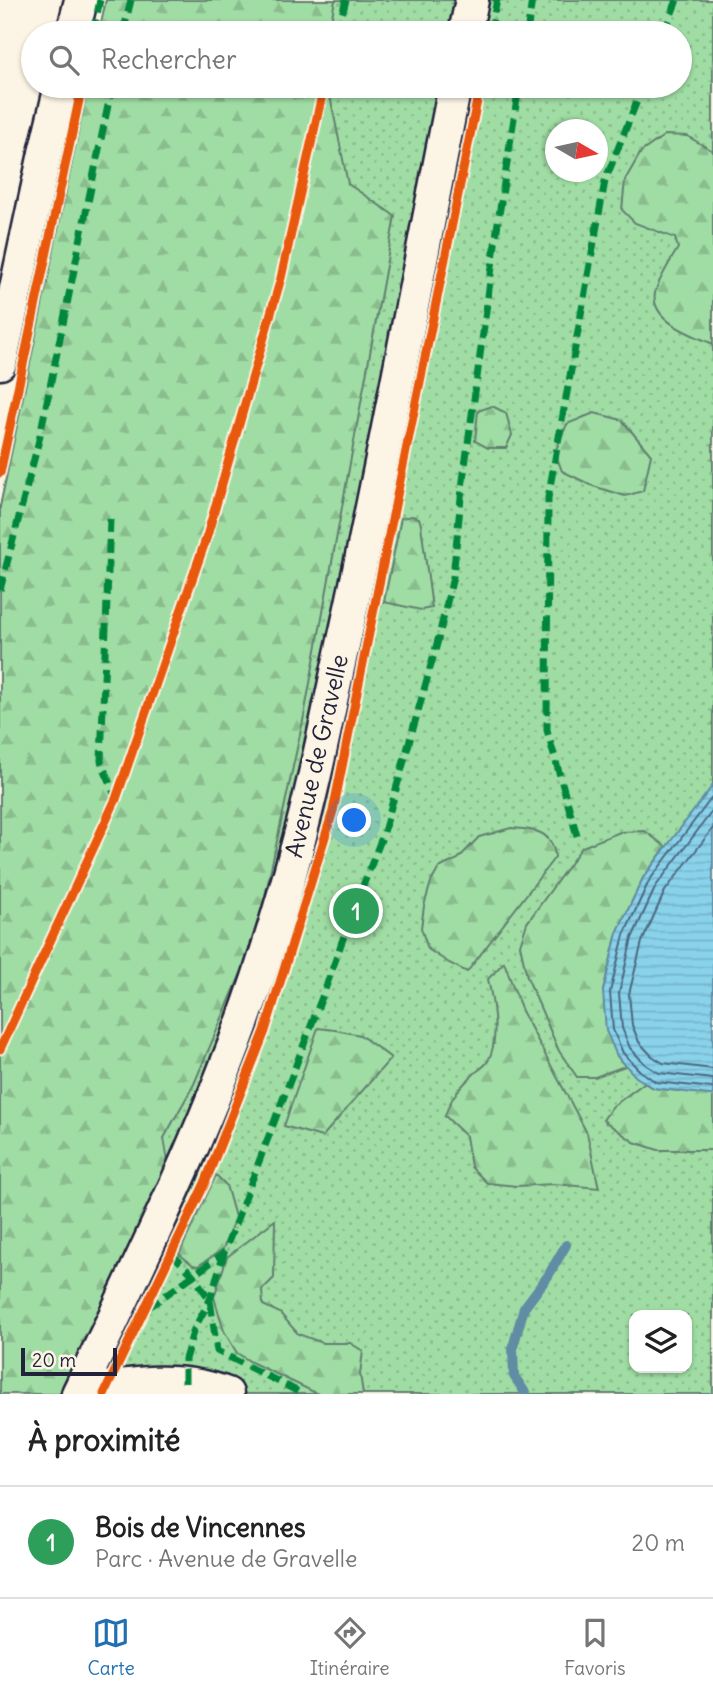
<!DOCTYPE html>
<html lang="fr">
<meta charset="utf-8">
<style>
:root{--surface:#fff;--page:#f6f6f6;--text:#222;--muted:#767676;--line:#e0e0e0;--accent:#1f6fb2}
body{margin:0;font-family:Delius,sans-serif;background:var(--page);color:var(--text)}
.controls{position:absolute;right:21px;bottom:21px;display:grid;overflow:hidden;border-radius:14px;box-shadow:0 2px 5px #0004}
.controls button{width:63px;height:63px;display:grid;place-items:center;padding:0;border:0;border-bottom:2px solid var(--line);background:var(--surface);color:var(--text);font:35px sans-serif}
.compass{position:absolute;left:545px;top:119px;width:63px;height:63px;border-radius:50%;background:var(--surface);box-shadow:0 2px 5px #0004;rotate:99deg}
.scale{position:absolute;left:21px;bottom:18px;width:96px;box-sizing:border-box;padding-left:7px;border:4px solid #22223b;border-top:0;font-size:19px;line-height:24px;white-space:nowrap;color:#22223b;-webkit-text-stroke:5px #fcf5e5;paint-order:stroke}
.you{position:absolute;left:355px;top:821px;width:24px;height:24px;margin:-18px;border:5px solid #fff;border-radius:50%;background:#1a73e8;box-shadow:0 0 0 10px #1a73e833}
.badge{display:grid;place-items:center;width:46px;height:46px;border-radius:50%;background:var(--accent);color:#fff;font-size:23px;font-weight:700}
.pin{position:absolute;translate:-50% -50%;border:4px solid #fff;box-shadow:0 2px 7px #0006}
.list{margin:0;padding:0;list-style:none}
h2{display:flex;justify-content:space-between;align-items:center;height:91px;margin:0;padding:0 28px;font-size:30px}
h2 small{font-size:23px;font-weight:400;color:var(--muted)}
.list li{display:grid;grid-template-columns:46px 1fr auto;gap:21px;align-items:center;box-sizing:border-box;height:112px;padding:0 28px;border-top:2px solid var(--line)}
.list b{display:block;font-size:26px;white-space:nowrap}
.list p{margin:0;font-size:23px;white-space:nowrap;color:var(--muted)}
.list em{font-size:23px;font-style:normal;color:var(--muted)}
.icon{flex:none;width:38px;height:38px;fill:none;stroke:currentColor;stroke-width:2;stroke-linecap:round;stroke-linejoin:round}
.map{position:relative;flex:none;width:713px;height:1394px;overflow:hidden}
.search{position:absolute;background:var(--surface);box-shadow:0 2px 5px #0004;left:21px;right:21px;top:21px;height:77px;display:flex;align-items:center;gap:18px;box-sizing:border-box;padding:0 24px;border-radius:38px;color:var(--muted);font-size:26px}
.sheet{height:203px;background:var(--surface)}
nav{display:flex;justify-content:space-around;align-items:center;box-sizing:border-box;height:98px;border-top:2px solid var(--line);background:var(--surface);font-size:19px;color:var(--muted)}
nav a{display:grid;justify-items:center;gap:4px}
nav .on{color:var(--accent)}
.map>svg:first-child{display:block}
.grass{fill:url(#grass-dots);stroke:#618070;stroke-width:2;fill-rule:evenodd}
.forest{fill:url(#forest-firs);stroke:#618070;stroke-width:2}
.water{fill:url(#water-rules);stroke:#608ca4;stroke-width:2}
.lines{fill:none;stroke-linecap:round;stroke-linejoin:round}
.shore{stroke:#4b6881;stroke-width:2}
.stream{stroke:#608ca4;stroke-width:10}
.minor-casing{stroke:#22223b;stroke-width:37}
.minor{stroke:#fcf5e5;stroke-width:32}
.quiet{stroke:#00873e;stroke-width:7;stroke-dasharray:14 7;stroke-linecap:butt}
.cycleway-casing{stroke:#fcf5e5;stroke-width:13}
.cycleway{stroke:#e8590c;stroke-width:9}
.labels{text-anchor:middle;stroke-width:7;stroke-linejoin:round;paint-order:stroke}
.street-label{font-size:24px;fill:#22223b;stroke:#fcf5e5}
</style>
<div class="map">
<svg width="713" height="1394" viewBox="0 0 713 1394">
<defs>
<pattern id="grass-dots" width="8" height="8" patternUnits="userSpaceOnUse" patternTransform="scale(1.75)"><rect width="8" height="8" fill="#a0dda4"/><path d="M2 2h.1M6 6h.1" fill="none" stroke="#8abd8e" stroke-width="1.8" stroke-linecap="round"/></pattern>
<pattern id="forest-firs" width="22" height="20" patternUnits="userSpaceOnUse" patternTransform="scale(1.75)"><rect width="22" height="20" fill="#a0dda4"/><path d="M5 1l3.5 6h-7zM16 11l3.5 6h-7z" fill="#8abd8e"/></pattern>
<pattern id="water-rules" width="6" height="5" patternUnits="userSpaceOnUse" patternTransform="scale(1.75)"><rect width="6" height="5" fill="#89d2ea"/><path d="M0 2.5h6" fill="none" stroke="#76b4ca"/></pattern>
</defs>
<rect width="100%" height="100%" fill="#fcf5e5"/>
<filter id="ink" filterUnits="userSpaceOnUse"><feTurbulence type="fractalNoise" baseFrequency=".0143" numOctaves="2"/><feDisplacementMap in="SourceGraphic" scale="14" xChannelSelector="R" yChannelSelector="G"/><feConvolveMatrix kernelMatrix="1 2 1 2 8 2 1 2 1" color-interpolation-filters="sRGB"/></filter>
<g filter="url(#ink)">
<path class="grass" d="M 106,0 L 713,0 L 713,1394 L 0,1394 L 0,507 L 88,86 L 680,86 L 680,33 L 99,33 ZM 556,130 L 598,130 L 598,172 L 556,172 ZM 634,1315 L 687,1315 L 687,1368 L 634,1368 Z"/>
<g class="forest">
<path d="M 106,0 L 335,0 L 329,33 L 99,33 Z"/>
<path d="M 88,86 L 328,86 L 348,184 L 395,216 L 304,716 L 256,938 L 194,1084 L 164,1138 L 170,1173 L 64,1394 L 0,1394 L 0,507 Z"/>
<path d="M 665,135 L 687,136 L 713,151 L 713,344 C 693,335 650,321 655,293 C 657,283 672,258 678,248 L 675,238 L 635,223 L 622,210 L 625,180 L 641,152 Z"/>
<path d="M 492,406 L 506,413 L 512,435 L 506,448 L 488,448 L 475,441 L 478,411 Z"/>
<path d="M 594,413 L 622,420 L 651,455 L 643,491 L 625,496 L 593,486 L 562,471 L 555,452 L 567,424 Z"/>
<path d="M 412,516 L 419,518 L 421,525 L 432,608 L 421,610 L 384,602 L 401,518 Z"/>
<path d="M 511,828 C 532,829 553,830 555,857 L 467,972 L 449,963 L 428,949 L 421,928 L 424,906 L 431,882 L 439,868 L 458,859 L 479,837 Z"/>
<path d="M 645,831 L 666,847 L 643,878 L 617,933 L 603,991 L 617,1056 L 625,1066 L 595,1077 L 577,1077 L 559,1051 L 527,977 L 520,945 L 527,923 L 582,847 L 620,832 Z"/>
<path d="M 504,962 L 522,1011 L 587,1133 L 599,1188 L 554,1184 L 517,1186 L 487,1183 L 471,1167 L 466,1136 L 445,1116 C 451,1096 461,1086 476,1072 C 480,1069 486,1065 488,1061 C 500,1039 493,1002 488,979 Z"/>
<path d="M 318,1028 L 335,1030 L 360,1035 L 391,1058 L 322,1137 L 284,1126 Z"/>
<path d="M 644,1083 L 654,1088 L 713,1095 L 713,1150 L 658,1150 L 634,1142 L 603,1120 L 612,1107 Z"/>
<path d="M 216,1175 L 226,1185 L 235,1217 L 223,1249 L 198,1266 L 193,1265 L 179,1254 Z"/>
<path d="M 275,1220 L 274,1278 L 262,1290 L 263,1305 L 280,1313 L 298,1334 L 323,1343 L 350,1343 L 363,1351 L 360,1374 L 363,1394 L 318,1394 L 251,1362 L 237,1353 L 224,1331 L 214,1297 L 227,1257 Z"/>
</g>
<path class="water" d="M 713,785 L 713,1095 L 709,1095 L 654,1088 L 636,1077 L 617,1056 L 606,1031 L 603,991 L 617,933 L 643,878 Z"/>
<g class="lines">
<g class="shore">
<path d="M 713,796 L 649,881 L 624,935 L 610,992 L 613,1030 L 623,1053 L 640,1071 L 656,1082 L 713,1088"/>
<path d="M 713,810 L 656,886 L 632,938 L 619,993 L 622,1028 L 630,1048 L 646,1065 L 659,1073 L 713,1079"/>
<path d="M 713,828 L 665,891 L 642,942 L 629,994 L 632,1025 L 639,1042 L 652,1056 L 663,1063 L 713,1069"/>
</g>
<path class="stream" d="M 526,1394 L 514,1376 L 513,1347 L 524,1308 L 548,1276 L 566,1245"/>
<g class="minor-casing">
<g id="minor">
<path d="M 73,33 L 81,0"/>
<path d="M 465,33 L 472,0"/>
<path d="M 0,363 L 45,153 L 61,86"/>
<path d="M 79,1392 C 129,1384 178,1375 227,1394"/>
<path d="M 78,1394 C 142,1257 210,1122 258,978 C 275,926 291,873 304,820 C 319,762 330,703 343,645 C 384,459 418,272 455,86"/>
</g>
</g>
<use href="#minor" class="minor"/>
<g class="quiet">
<path d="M 93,33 L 100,0"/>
<path d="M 123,33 L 131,0"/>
<path d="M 337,33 L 346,0"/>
<path d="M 490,33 L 497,0"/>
<path d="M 527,33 L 532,0"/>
<path d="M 664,33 L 677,0"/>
<path d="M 110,519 L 101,761 L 116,799"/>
<path d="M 0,590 L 39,440 L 112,86"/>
<path d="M 577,836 L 547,730 L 548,498 L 605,181 L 643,86"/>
<path d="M 171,1253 L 193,1275 L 210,1300 L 217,1351 L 303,1394"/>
<path d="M 148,1308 L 224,1253"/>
<path d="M 185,1383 L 185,1359 L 194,1329 L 210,1300 L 224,1253 L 327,984 L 350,919 L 384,832 L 438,640 L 453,577 L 462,488 L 499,215 L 519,86"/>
</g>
<g class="cycleway-casing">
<g id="cycleway">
<path d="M 0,473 L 82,86"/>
<path d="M 0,1049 L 116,799 L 207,536 L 281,278 L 324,86"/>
<path d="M 104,1394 L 205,1183 L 265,1031 L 333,811 L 480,86"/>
</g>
</g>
<use href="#cycleway" class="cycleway"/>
</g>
</g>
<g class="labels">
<g class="street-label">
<text transform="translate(317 756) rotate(-77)" y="8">Avenue de Gravelle</text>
</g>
</g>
</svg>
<div class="controls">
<button><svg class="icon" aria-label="layers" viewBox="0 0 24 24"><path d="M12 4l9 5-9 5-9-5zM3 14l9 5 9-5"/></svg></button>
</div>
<svg class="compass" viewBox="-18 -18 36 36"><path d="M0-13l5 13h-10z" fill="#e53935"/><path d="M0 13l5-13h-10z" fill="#767676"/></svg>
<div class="scale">20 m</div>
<div class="you"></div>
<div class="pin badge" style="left:356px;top:911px;background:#2e9e5b">1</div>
<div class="search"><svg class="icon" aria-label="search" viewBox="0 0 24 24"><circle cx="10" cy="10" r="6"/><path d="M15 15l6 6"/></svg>Rechercher</div>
</div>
<section class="sheet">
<h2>À proximité<small></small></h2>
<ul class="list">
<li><span class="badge" style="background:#2e9e5b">1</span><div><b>Bois de Vincennes</b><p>Parc · Avenue de Gravelle</p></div><em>20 m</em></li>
</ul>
</section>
<nav>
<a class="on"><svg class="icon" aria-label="map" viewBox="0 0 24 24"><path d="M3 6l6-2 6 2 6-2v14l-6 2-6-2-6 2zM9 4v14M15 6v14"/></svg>Carte</a>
<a><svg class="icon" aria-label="directions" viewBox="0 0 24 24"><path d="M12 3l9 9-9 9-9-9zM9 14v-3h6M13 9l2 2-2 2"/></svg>Itinéraire</a>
<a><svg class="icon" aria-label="saved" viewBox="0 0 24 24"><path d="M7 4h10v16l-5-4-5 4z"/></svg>Favoris</a>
</nav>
